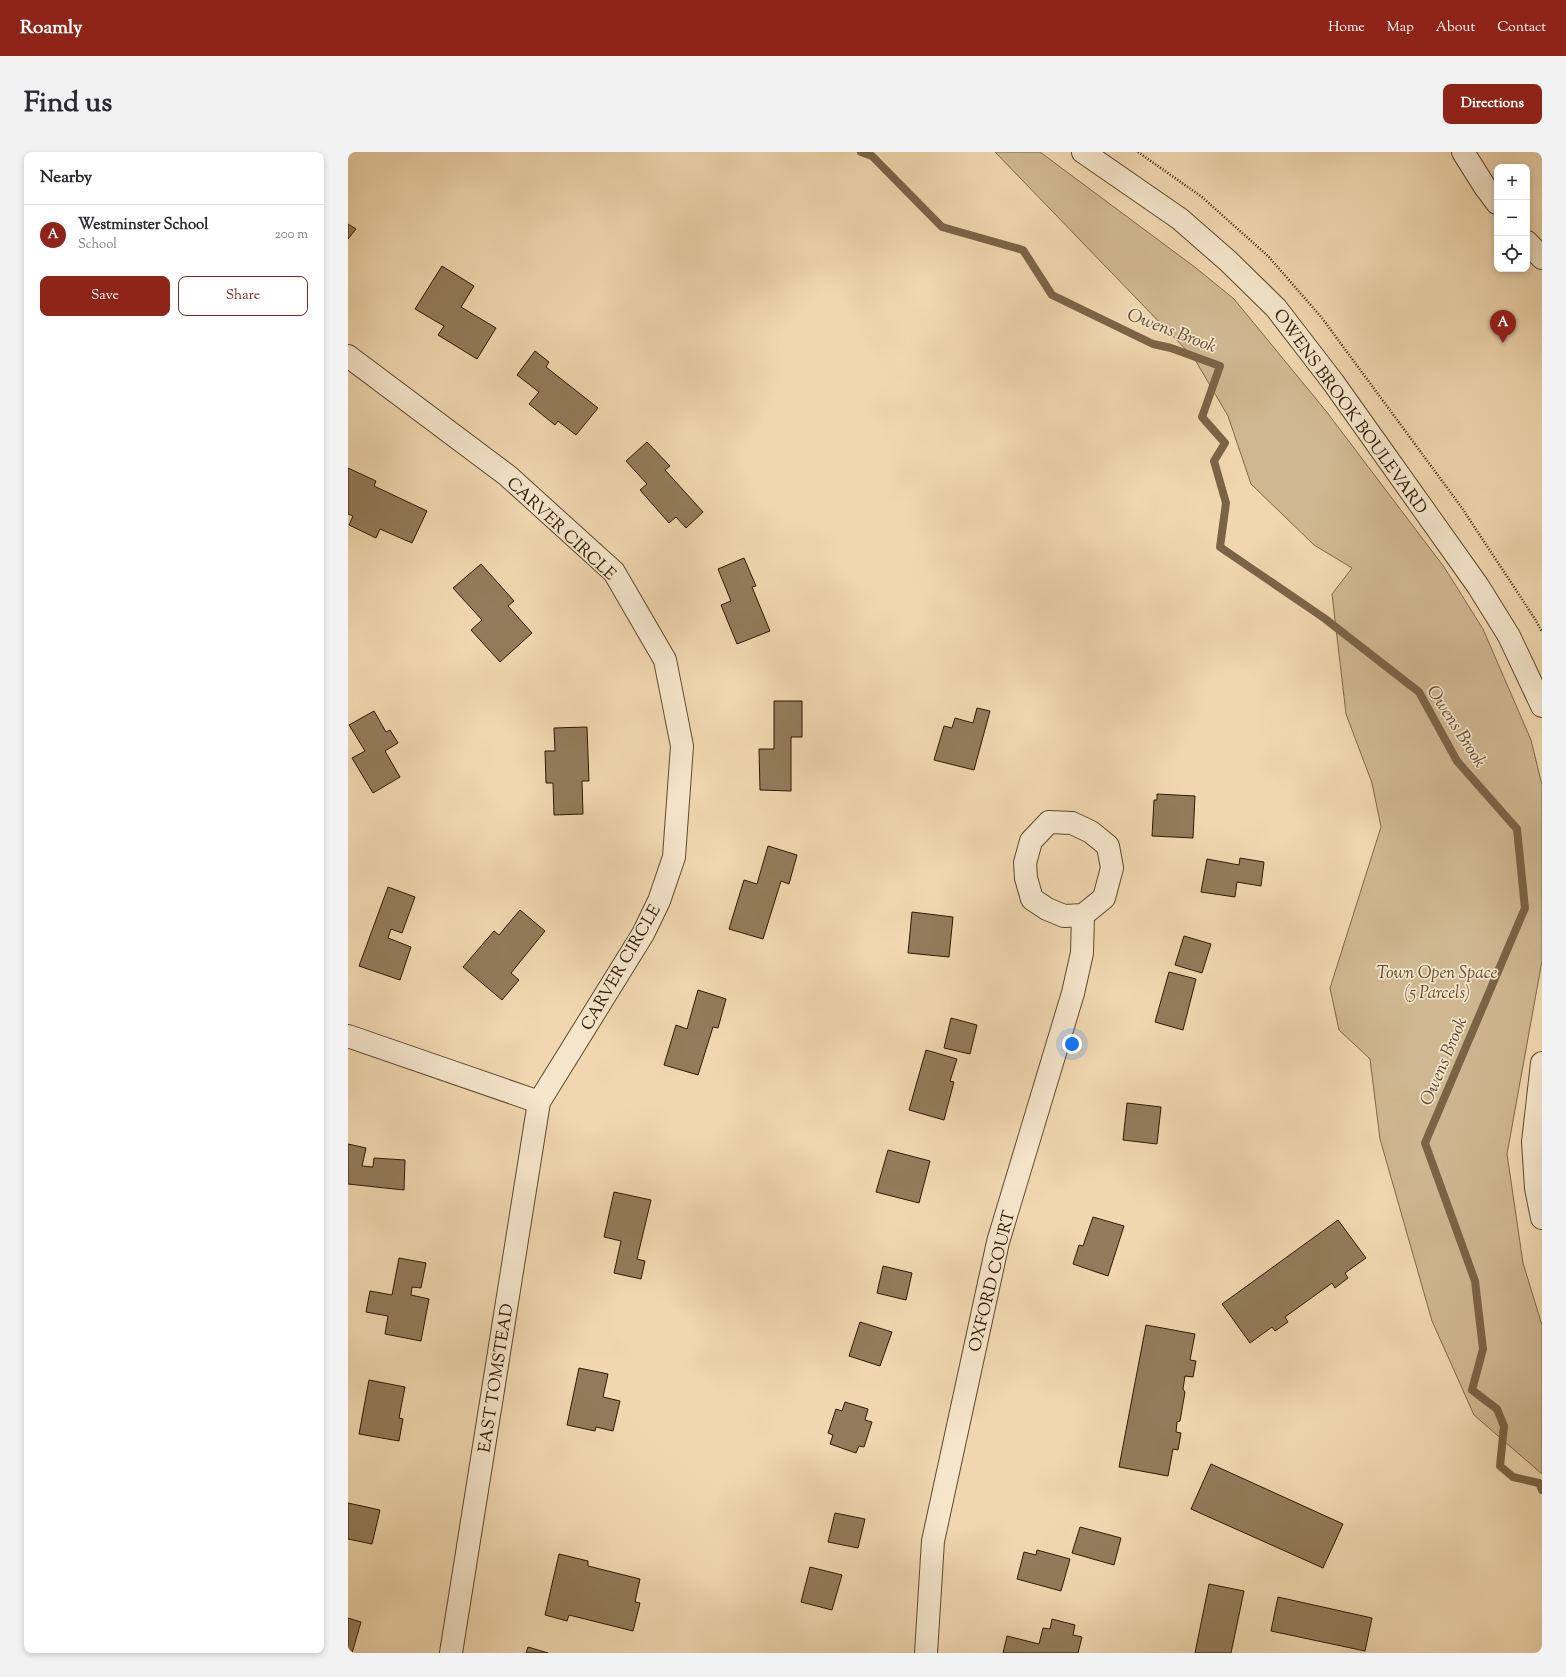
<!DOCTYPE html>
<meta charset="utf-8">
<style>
:root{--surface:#fff;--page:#f2f2f3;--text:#2b2b33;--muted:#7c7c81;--line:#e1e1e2;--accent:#8f2418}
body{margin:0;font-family:"Sorts Mill Goudy",serif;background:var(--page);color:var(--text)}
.controls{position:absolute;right:12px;top:12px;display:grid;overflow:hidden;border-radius:8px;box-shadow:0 2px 6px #0003}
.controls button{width:36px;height:36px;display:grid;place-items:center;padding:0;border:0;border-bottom:1px solid var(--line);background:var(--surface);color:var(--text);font:20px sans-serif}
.you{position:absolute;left:724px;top:892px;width:14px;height:14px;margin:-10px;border:3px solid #fff;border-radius:50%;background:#1a73e8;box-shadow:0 0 0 6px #1a73e833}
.badge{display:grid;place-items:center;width:26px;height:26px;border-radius:50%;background:var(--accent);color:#fff;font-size:13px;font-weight:700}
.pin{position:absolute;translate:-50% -33px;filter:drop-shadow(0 1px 2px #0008)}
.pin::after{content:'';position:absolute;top:21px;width:14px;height:12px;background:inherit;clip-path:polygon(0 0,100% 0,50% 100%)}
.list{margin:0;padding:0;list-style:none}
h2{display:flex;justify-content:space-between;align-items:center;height:52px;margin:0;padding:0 16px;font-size:17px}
h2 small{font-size:13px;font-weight:400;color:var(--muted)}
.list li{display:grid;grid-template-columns:26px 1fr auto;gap:12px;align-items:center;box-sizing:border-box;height:60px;padding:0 16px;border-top:1px solid var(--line)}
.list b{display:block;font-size:15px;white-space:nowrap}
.list p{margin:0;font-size:13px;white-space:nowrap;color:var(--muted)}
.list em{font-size:13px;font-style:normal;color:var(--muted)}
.actions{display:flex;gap:8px;padding:12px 16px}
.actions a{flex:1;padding:9px 0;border:1px solid var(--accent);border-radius:8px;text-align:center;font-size:14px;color:var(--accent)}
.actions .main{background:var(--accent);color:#fff}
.icon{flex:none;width:22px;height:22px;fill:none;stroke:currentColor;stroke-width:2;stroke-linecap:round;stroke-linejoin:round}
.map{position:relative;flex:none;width:1194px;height:1501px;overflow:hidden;border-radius:8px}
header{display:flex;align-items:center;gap:24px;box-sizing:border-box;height:56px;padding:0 20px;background:var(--accent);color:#fff}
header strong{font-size:19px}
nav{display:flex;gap:22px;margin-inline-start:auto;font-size:14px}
.intro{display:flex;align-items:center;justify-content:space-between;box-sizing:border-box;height:96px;padding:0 24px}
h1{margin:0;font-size:28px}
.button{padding:10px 18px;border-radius:8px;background:var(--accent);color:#fff;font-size:14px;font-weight:700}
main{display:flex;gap:24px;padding:0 24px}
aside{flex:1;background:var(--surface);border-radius:8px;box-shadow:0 2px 6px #0003}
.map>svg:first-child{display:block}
.green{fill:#cfb791;stroke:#7e6849}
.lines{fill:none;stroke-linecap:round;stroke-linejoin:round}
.stream{stroke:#7b6446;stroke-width:8}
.building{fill:#937c5b;stroke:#2e1901}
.minor-casing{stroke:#5e482c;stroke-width:24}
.path{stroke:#2e1901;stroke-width:2.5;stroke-dasharray:1 2;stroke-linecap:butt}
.minor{stroke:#f5e5cb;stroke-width:22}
.labels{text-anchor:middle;stroke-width:3.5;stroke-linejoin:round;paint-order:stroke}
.street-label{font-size:17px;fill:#2e1901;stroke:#f5e5cb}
.park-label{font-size:17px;font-style:italic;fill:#5e482c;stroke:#f5e5cb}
.water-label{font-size:18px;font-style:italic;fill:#614b2f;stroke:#f5e5cb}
</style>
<header>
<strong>Roamly</strong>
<nav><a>Home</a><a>Map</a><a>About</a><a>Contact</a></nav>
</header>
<div class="intro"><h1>Find us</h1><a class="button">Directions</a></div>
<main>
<aside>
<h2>Nearby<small></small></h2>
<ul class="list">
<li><span class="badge">A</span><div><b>Westminster School</b><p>School</p></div><em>200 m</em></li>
</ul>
<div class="actions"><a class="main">Save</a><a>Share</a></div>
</aside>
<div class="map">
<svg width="1194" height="1501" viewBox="0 0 1194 1501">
<rect width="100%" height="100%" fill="#f0d7af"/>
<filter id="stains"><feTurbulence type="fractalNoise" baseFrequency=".005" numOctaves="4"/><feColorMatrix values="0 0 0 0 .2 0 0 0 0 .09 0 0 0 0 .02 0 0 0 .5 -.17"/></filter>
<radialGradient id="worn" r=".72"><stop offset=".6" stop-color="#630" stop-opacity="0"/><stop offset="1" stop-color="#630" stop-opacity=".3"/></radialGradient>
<path class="green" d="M 647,0 L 692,0 L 848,116 L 886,147 L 978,259 L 1096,415 L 1135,477 L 1183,588 L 1194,633 L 1194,809 L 1159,1002 L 1175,1111 L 1194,1173 L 1194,1322 L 1126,1263 L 1084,1169 L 1032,987 L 1022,907 L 991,878 L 982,836 L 1033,675 L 1024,631 L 998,562 L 984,442 L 1004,416 L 966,393 L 903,332 L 880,264 L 846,206 Z"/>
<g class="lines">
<path class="stream" d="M 513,0 L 524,4 L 594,75 L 675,98 L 704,143 L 805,192 L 823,196 L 872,214 L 854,265 L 877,291 L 866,309 L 878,351 L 872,395 L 976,466 L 1071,540 L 1109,609 L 1169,677 L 1177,756 L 1077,991 L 1127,1129 L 1135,1197 L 1124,1238 L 1149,1257 L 1156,1274 L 1152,1314 L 1165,1325 L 1191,1331 L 1194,1338"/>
</g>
<g class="building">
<path d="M 0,72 L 8,77 L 0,87 Z"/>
<path d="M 94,114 L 126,134 L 113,155 L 148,176 L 129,207 L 90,183 L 96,174 L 67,157 Z"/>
<path d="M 187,199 L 201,210 L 198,215 L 250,256 L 228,283 L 210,269 L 207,273 L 181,252 L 191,240 L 169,223 Z"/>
<path d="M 299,290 L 322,314 L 317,318 L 355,360 L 338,376 L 328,365 L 321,371 L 292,338 L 299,332 L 278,309 Z"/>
<path d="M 0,316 L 28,329 L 26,334 L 79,359 L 64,391 L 32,377 L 28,386 L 1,373 L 5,364 L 0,362 Z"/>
<path d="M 396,406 L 408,434 L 404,435 L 422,479 L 389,492 L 373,453 L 383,449 L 370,417 Z"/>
<path d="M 133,412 L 166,449 L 160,454 L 184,481 L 152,510 L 123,478 L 134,468 L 105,436 Z"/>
<path d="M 426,549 L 454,549 L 454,585 L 443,585 L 443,639 L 412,638 L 411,597 L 426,597 Z"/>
<path d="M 629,556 L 642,559 L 626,618 L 586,608 L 596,574 L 604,576 L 607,566 L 625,571 Z"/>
<path d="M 26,559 L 38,580 L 42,578 L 50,591 L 37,599 L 52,625 L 25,641 L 4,606 L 17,599 L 1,573 Z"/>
<path d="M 239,575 L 241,629 L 234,629 L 235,662 L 206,663 L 205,631 L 198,631 L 197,599 L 207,599 L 206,576 Z"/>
<path d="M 809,642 L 847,644 L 845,686 L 804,684 L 806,648 L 809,648 Z"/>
<path d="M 420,694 L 449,703 L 441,732 L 433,729 L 415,787 L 381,777 L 396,728 L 409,732 Z"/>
<path d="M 892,706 L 916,710 L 913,734 L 889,730 L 887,745 L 853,740 L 859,707 L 891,713 Z"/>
<path d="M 40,735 L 67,745 L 54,781 L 43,777 L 40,786 L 63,795 L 52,828 L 11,814 Z"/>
<path d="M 172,758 L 197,779 L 163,821 L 171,828 L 154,848 L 115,815 L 146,779 L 151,783 Z"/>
<path d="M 564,760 L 605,765 L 601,805 L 560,801 Z"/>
<path d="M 836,784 L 863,792 L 854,821 L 827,813 Z"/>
<path d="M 821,820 L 848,827 L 835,878 L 807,870 Z"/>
<path d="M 350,838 L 378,847 L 370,876 L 365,875 L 350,923 L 316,913 L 328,873 L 339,877 Z"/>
<path d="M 603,866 L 629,873 L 622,902 L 596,896 Z"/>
<path d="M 578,898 L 609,907 L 602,929 L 606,930 L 596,968 L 561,958 Z"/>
<path d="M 779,951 L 813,955 L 809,992 L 775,988 Z"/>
<path d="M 0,992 L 18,996 L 14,1014 L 25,1015 L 26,1006 L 57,1008 L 56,1038 L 0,1032 Z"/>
<path d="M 540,998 L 582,1009 L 571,1051 L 528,1040 Z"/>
<path d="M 266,1040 L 303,1048 L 289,1107 L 297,1109 L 293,1127 L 266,1121 L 273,1089 L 256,1085 Z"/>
<path d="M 745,1065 L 776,1074 L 760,1124 L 725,1112 L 731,1093 L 735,1094 Z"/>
<path d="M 990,1068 L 1018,1106 L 997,1121 L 1000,1126 L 987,1136 L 984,1131 L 937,1165 L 940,1170 L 927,1179 L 924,1175 L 902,1191 L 874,1152 Z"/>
<path d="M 51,1106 L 78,1111 L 73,1136 L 64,1135 L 63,1143 L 81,1147 L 73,1189 L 37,1182 L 40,1164 L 18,1160 L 22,1139 L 44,1143 Z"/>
<path d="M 535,1114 L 564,1121 L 558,1148 L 529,1141 Z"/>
<path d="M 512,1170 L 544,1180 L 532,1214 L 501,1204 Z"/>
<path d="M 798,1173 L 847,1182 L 842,1208 L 848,1209 L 845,1225 L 837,1224 L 835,1237 L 837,1240 L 832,1269 L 829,1270 L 828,1280 L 833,1281 L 830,1298 L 825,1297 L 820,1324 L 771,1315 Z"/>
<path d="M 231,1216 L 260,1222 L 255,1245 L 272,1249 L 265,1279 L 248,1275 L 247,1279 L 219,1273 Z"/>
<path d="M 21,1228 L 57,1235 L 51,1266 L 55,1267 L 51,1289 L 11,1282 Z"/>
<path d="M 497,1250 L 520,1257 L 517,1268 L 524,1270 L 516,1295 L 511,1294 L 508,1301 L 482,1292 L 485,1283 L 480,1281 L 488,1257 L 494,1259 Z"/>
<path d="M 863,1312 L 995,1372 L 975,1416 L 843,1357 Z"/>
<path d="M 0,1351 L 32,1358 L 24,1392 L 0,1387 Z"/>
<path d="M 487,1361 L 517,1367 L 510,1396 L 480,1390 Z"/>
<path d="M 732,1375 L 773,1386 L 766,1413 L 724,1401 Z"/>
<path d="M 689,1398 L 722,1407 L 713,1439 L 669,1427 L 676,1400 L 688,1403 Z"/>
<path d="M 211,1402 L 240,1409 L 240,1414 L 292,1427 L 287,1450 L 292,1451 L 285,1479 L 221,1463 L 219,1469 L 197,1463 Z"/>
<path d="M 462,1415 L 494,1423 L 484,1458 L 453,1450 Z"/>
<path d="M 861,1432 L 896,1439 L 883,1501 L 847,1501 Z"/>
<path d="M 930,1445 L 1024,1466 L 1017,1499 L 923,1479 Z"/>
<path d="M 0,1466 L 13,1470 L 4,1501 L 0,1501 Z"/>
<path d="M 704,1467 L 727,1473 L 725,1483 L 734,1485 L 730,1501 L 655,1501 L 659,1484 L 691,1492 L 695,1476 L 702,1477 Z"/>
<path d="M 180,1495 L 200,1501 L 178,1501 Z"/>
</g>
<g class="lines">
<g class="minor-casing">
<g id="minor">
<path d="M 735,0 L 832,67 L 880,109 L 928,156 L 985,230 L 1130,434 L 1161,484 L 1194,554"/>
<path d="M 1115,0 L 1137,35 L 1149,51"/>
<path d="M 1179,90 L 1194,106"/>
<path d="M 0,204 L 160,324 L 266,420 L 317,508 L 334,594 L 326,705 L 311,749 L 295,782 L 191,950 L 103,1501"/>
<path d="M 0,884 L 191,950"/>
<path d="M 1194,911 L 1185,990 L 1188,1036 L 1194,1066"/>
<path d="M 578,1501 L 585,1389 L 650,1090 L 725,841 L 734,801 L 735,763 L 756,746 L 764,716 L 760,694 L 743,680 L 724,671 L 701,670 L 683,689 L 677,711 L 678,726 L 684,747 L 699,757 L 716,764 L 735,763"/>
</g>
</g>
<path class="path" d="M 790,0 L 854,45 L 920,104 L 974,166 L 1114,356 L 1187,467 L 1194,480"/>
<use href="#minor" class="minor"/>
</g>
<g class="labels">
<g class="street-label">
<text transform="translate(1003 259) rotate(54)" y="6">OWENS BROOK BOULEVARD</text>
<text transform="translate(214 376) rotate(43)" y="6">CARVER CIRCLE</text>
<text transform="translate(272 815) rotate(-60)" y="6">CARVER CIRCLE</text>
<text transform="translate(643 1129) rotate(-76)" y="6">OXFORD COURT</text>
<text transform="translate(147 1226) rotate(-81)" y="6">EAST TOMSTEAD</text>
</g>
<g class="park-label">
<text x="1089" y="826">Town Open Space<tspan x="1089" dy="20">(5 Parcels)</tspan></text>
</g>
<g class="water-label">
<text transform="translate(824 178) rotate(21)" y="6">Owens Brook</text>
<text transform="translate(1109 574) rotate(57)" y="6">Owens Brook</text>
<text transform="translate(1095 909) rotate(-67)" y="6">Owens Brook</text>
</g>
</g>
<rect width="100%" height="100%" filter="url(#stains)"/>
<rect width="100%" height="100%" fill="url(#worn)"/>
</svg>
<div class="controls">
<button>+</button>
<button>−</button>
<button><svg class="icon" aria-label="locate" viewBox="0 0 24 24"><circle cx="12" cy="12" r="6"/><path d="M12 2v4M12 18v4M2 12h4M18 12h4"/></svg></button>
</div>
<div class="you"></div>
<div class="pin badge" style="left:1155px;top:191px">A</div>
</div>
</main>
